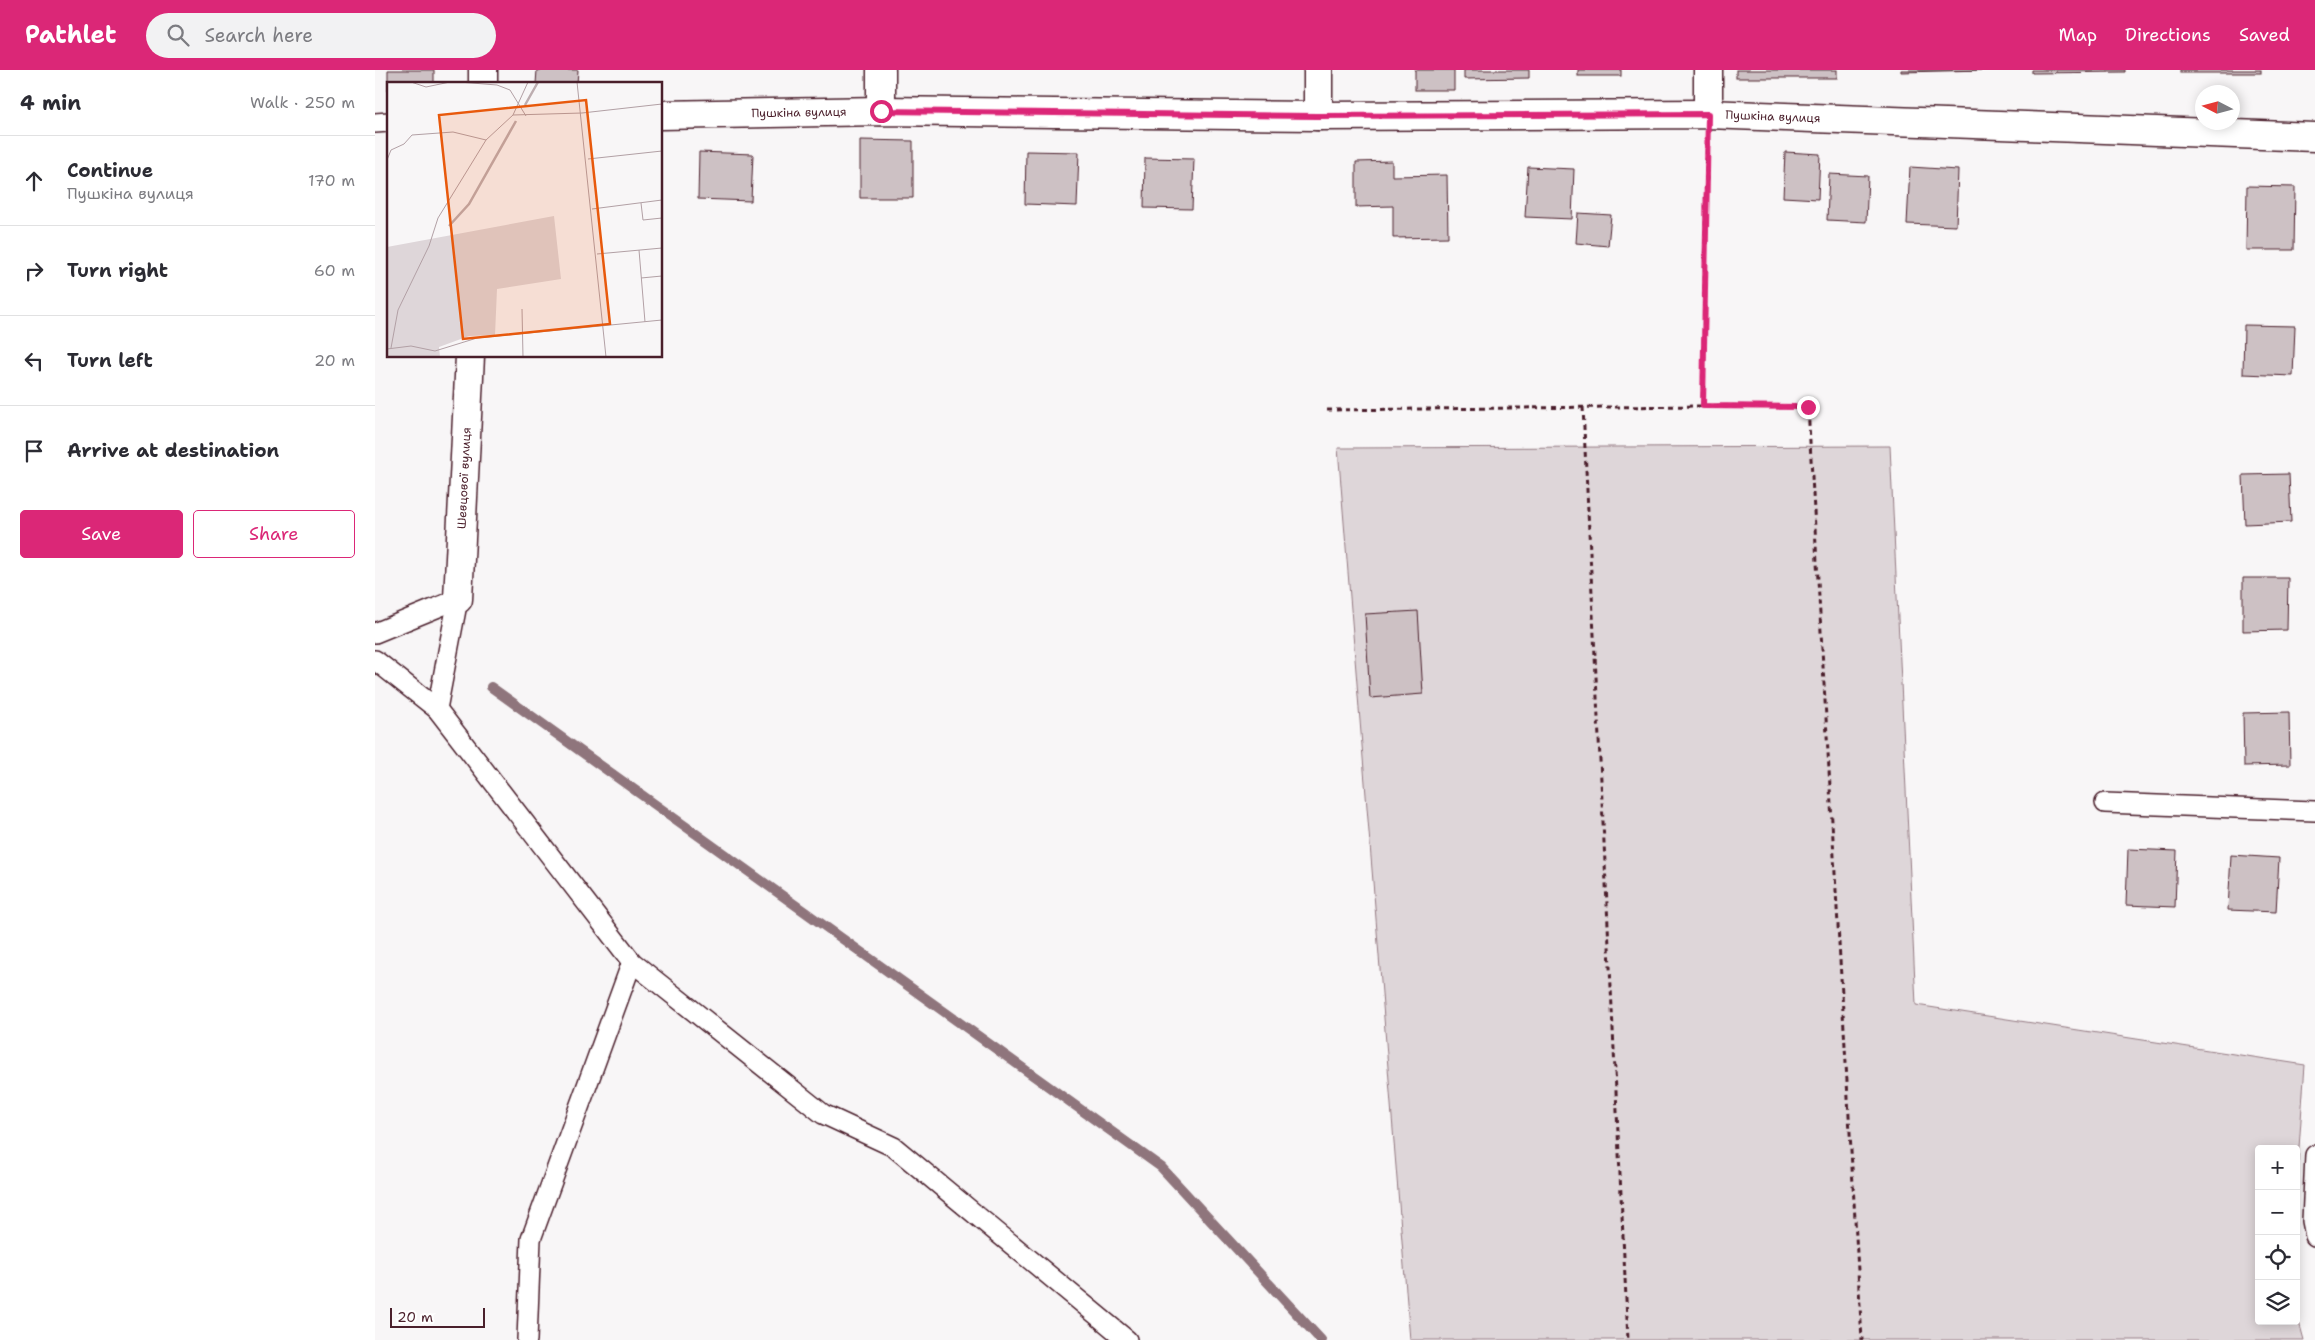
<!DOCTYPE html>
<meta charset="utf-8">
<style>
:root{--surface:#fff;--page:#f2f2f3;--text:#2b2b33;--muted:#7c7c81;--line:#e1e1e2;--accent:#db2777}
body{margin:0;font-family:"Shantell Sans",sans-serif;background:var(--page);color:var(--text)}
.controls{position:absolute;right:15px;bottom:15px;display:grid;overflow:hidden;border-radius:5px;box-shadow:0 2px 12px #0003}
.controls button{width:45px;height:45px;display:grid;place-items:center;padding:0;border:0;border-bottom:1px solid var(--line);background:var(--surface);color:var(--text);font:25px sans-serif}
.compass{position:absolute;left:1820px;top:15px;width:45px;height:45px;border-radius:50%;background:var(--surface);box-shadow:0 2px 12px #0003;rotate:276deg}
.scale{position:absolute;left:15px;bottom:12px;width:95px;box-sizing:border-box;padding-left:5px;border:2px solid #4a1f2b;border-top:0;font-size:14px;line-height:18px;white-space:nowrap;color:#4a1f2b;-webkit-text-stroke:4px #fff;paint-order:stroke}
.stop{position:absolute;width:15px;height:15px;margin:-11px;border:4px solid #db2777;border-radius:50%;background:#fff}
.stop.end{background:#db2777;border-color:#fff;box-shadow:0 1px 5px #0008}
.list{margin:0;padding:0;list-style:none}
h2{display:flex;justify-content:space-between;align-items:center;height:65px;margin:0;padding:0 20px;font-size:21px}
h2 small{font-size:16px;font-weight:400;color:var(--muted)}
.list li{display:grid;grid-template-columns:32px 1fr auto;gap:15px;align-items:center;box-sizing:border-box;height:90px;padding:0 20px;border-top:1px solid var(--line)}
.list b{display:block;font-size:19px;white-space:nowrap}
.list p{margin:0;font-size:16px;white-space:nowrap;color:var(--muted)}
.list em{font-size:16px;font-style:normal;color:var(--muted)}
.actions{display:flex;gap:10px;padding:15px 20px}
.actions a{flex:1;padding:11px 0;border:1px solid var(--accent);border-radius:5px;text-align:center;font-size:18px;color:var(--accent)}
.actions .main{background:var(--accent);color:#fff}
.icon{flex:none;width:28px;height:28px;fill:none;stroke:currentColor;stroke-width:2;stroke-linecap:round;stroke-linejoin:round}
.map{position:relative;flex:none;width:1940px;height:1270px;overflow:hidden}
header{display:flex;align-items:center;gap:30px;box-sizing:border-box;height:70px;padding:0 25px;background:var(--accent);color:#fff}
header strong{font-size:24px}
nav{display:flex;gap:28px;margin-inline-start:auto;font-size:18px}
.search{width:350px;height:45px;background:var(--page);display:flex;align-items:center;gap:12px;box-sizing:border-box;padding:0 18px;border-radius:28px;color:var(--muted);font-size:19px}
main{display:flex}
aside{flex:1;background:var(--surface)}
.map>svg:first-child{display:block}
.green{fill:#ded6d9;stroke:#947a82}
.lines{fill:none;stroke-linecap:round;stroke-linejoin:round}
.stream{stroke:#8f747b;stroke-width:10}
.building{fill:#cdc1c4;stroke:#4a1f2b}
.lane-casing{stroke:#4a1f2b;stroke-width:22}
.street-casing{stroke:#4a1f2b;stroke-width:31}
.path{stroke:#4a1f2b;stroke-width:3;stroke-dasharray:5 4;stroke-linecap:butt}
.lane{stroke:#fff;stroke-width:19}
.street{stroke:#fff;stroke-width:28}
.route{stroke:#db2777;stroke-width:6}
.labels{text-anchor:middle;stroke-width:4.5;stroke-linejoin:round;paint-order:stroke}
.street-label{font-size:12px;fill:#4a1f2b;stroke:#fff}
.inset-river{fill:none;stroke:#bdadb0;stroke-width:2.5}
.inset-road{fill:none;stroke:#b2a0a5;stroke-width:1}
.view{fill:#e8590c;fill-opacity:0.15;stroke:#e8590c;stroke-width:2.5}
.inset-edge{fill:none;stroke:#4a1f2b;stroke-width:2.5}
</style>
<header>
<strong>Pathlet</strong>
<div class="search"><svg class="icon" aria-label="search" viewBox="0 0 24 24"><circle cx="10" cy="10" r="6"/><path d="M15 15l6 6"/></svg>Search here</div>
<nav><a>Map</a><a>Directions</a><a>Saved</a></nav>
</header>
<main>
<aside>
<h2>4 min<small>Walk · 250 m</small></h2>
<ul class="list">
<li><svg class="icon" aria-label="ahead" viewBox="0 0 24 24"><path d="M12 20V5M6 11l6-6 6 6"/></svg><div><b>Continue</b><p>Пушкіна вулиця</p></div><em>170 m</em></li>
<li><svg class="icon" aria-label="right" viewBox="0 0 24 24"><path d="M7 20v-9h11M14 6l5 5-5 5"/></svg><div><b>Turn right</b></div><em>60 m</em></li>
<li><svg class="icon" aria-label="left" viewBox="0 0 24 24"><path d="M17 20v-9H6M10 6l-5 5 5 5"/></svg><div><b>Turn left</b></div><em>20 m</em></li>
<li><svg class="icon" aria-label="arrive" viewBox="0 0 24 24"><path d="M6 21V4h12l-3 4 3 4H6"/></svg><div><b>Arrive at destination</b></div></li>
</ul>
<div class="actions"><a class="main">Save</a><a>Share</a></div>
</aside>
<div class="map">
<svg width="1940" height="1270" viewBox="0 0 1940 1270">
<rect width="100%" height="100%" fill="#f8f6f7"/>
<filter id="ink" filterUnits="userSpaceOnUse"><feTurbulence type="fractalNoise" baseFrequency=".02" numOctaves="2"/><feDisplacementMap in="SourceGraphic" scale="10" xChannelSelector="R" yChannelSelector="G"/><feConvolveMatrix kernelMatrix="1 2 1 2 8 2 1 2 1" color-interpolation-filters="sRGB"/></filter>
<g filter="url(#ink)">
<path class="green" d="M 1515,376 L 1541,935 L 1930,995 L 1921,1119 L 1921,1079 L 1884,1079 L 1884,1251 L 1921,1251 L 1921,1241 L 1929,1270 L 1035,1270 L 963,378 Z"/>
<g class="lines">
<path class="stream" d="M 116,617 L 786,1097 L 946,1270"/>
</g>
<g class="building">
<path d="M 13,0 L 59,0 L 59,14 L 14,14 L 13,21 Z"/>
<path d="M 162,0 L 203,0 L 202,14 L 161,14 Z"/>
<rect x="1040" y="0" width="39" height="20"/>
<path d="M 1089,0 L 1154,0 L 1154,8 L 1089,9 Z"/>
<rect x="1203" y="0" width="43" height="6"/>
<rect x="1361" y="0" width="101" height="8"/>
<path d="M 1526,0 L 1610,0 L 1526,2 Z"/>
<path d="M 1657,0 L 1750,0 L 1750,2 L 1657,3 Z"/>
<rect x="1805" y="0" width="81" height="3"/>
<path d="M 485,70 L 538,71 L 538,128 L 485,128 Z"/>
<path d="M 651,81 L 704,82 L 702,136 L 650,134 Z"/>
<path d="M 324,82 L 378,84 L 376,131 L 323,129 Z"/>
<path d="M 1410,82 L 1445,84 L 1443,129 L 1408,127 Z"/>
<path d="M 770,88 L 819,89 L 817,139 L 769,138 Z"/>
<path d="M 1017,91 L 1017,106 L 1072,105 L 1073,167 L 1018,168 L 1018,136 L 981,137 L 981,92 Z"/>
<path d="M 1153,97 L 1199,99 L 1197,149 L 1150,147 Z"/>
<path d="M 1535,97 L 1583,100 L 1581,156 L 1532,154 Z"/>
<path d="M 1454,104 L 1493,106 L 1491,152 L 1452,150 Z"/>
<path d="M 1872,116 L 1920,117 L 1919,180 L 1871,180 Z"/>
<path d="M 1203,143 L 1236,145 L 1233,176 L 1201,173 Z"/>
<path d="M 1869,255 L 1920,256 L 1918,306 L 1868,304 Z"/>
<path d="M 1914,404 L 1916,452 L 1870,454 L 1868,405 Z"/>
<path d="M 1868,508 L 1913,508 L 1912,560 L 1868,561 Z"/>
<path d="M 1043,541 L 1048,624 L 995,628 L 990,544 Z"/>
<path d="M 1914,642 L 1915,695 L 1869,696 L 1868,643 Z"/>
<path d="M 1753,779 L 1802,781 L 1800,837 L 1751,835 Z"/>
<path d="M 1856,785 L 1904,788 L 1901,842 L 1853,840 Z"/>
</g>
<g class="lines">
<g class="lane-casing">
<g id="lane">
<path d="M 0,53 L 14,52"/>
<path d="M 0,563 L 83,529"/>
<path d="M 0,590 L 62,639 L 257,892 L 448,1044 L 519,1077 L 752,1270"/>
<path d="M 62,639 L 83,529"/>
<path d="M 1730,733 L 1940,741"/>
<path d="M 1940,1085 L 1937,1151 L 1940,1166"/>
<path d="M 152,1270 L 156,1169 L 257,892"/>
</g>
</g>
<g class="street-casing">
<g id="street">
<path d="M 108,0 L 108,14"/>
<path d="M 506,41 L 506,0"/>
<path d="M 1333,44 L 1333,0"/>
<path id="s1" d="M 286,45 L 506,41 L 943,46 L 1333,44 L 1940,67"/>
<path d="M 943,46 L 943,0"/>
<path id="s2" d="M 83,529 L 95,286"/>
</g>
</g>
<g class="path">
<path d="M 1328,336 L 1332,74"/>
<path d="M 1208,337 L 1253,1270"/>
<path d="M 952,340 L 1328,336 L 1433,337 L 1487,1270"/>
</g>
<use href="#lane" class="lane"/>
<use href="#street" class="street"/>
</g>
</g>
<g class="lines" filter="url(#ink)">
<path class="route" d="M 506,41 L 942,46 L 1333,44 L 1328,336 L 1433,337"/>
</g>
<g class="labels">
<g class="street-label">
<text dy="4" stroke="none"><textPath href="#s1" startOffset="138">Пушкіна вулиця</textPath></text>
<text dy="4" stroke="none"><textPath href="#s1" startOffset="1112">Пушкіна вулиця</textPath></text>
<text dy="4" stroke="none"><textPath href="#s2" startOffset="121">Шевцової вулиця</textPath></text>
</g>
</g>
<g transform="translate(12 12)">
<rect width="275" height="275" fill="#f8f6f7"/>
<path d="M 167,134 L 174,197 L 110,207 L 108,253 L 82,254 L 52,265 L 53,275 L 0,275 L 0,165 Z" fill="#ded6d9"/>
<path class="inset-river" d="M 138,23 L 151,0M 62,144 L 82,122 L 129,39"/>
<path class="inset-road" d="M 24,0 L 39,5 L 63,0M 72,0 L 110,3 L 123,8 L 139,34M 190,0 L 219,275M 126,33 L 195,31 L 275,22M 201,77 L 275,69M 0,78 L 4,68 L 17,62 L 25,53 L 66,50 L 99,58M 254,121 L 256,138 L 275,136M 205,127 L 275,118M 252,168 L 258,240M 210,172 L 275,166M 254,196 L 275,194M 135,227 L 136,275M 4,266 L 11,228 L 42,164 L 51,136 L 99,58 L 126,33 L 141,0M 0,267 L 24,264 L 48,269 L 90,256 L 275,238"/>
<path class="view" d="M 199,18 L 223,242 L 76,257 L 52,33 Z"/>
<rect width="275" height="275" class="inset-edge"/>
</g>
</svg>
<div class="controls">
<button>+</button>
<button>−</button>
<button><svg class="icon" aria-label="locate" viewBox="0 0 24 24"><circle cx="12" cy="12" r="6"/><path d="M12 2v4M12 18v4M2 12h4M18 12h4"/></svg></button>
<button><svg class="icon" aria-label="layers" viewBox="0 0 24 24"><path d="M12 4l9 5-9 5-9-5zM3 14l9 5 9-5"/></svg></button>
</div>
<svg class="compass" viewBox="-18 -18 36 36"><path d="M0-13l5 13h-10z" fill="#e53935"/><path d="M0 13l5-13h-10z" fill="#7c7c81"/></svg>
<div class="scale">20 m</div>
<div class="stop" style="left:506px;top:41px"></div>
<div class="stop end" style="left:1433px;top:337px"></div>
</div>
</main>
